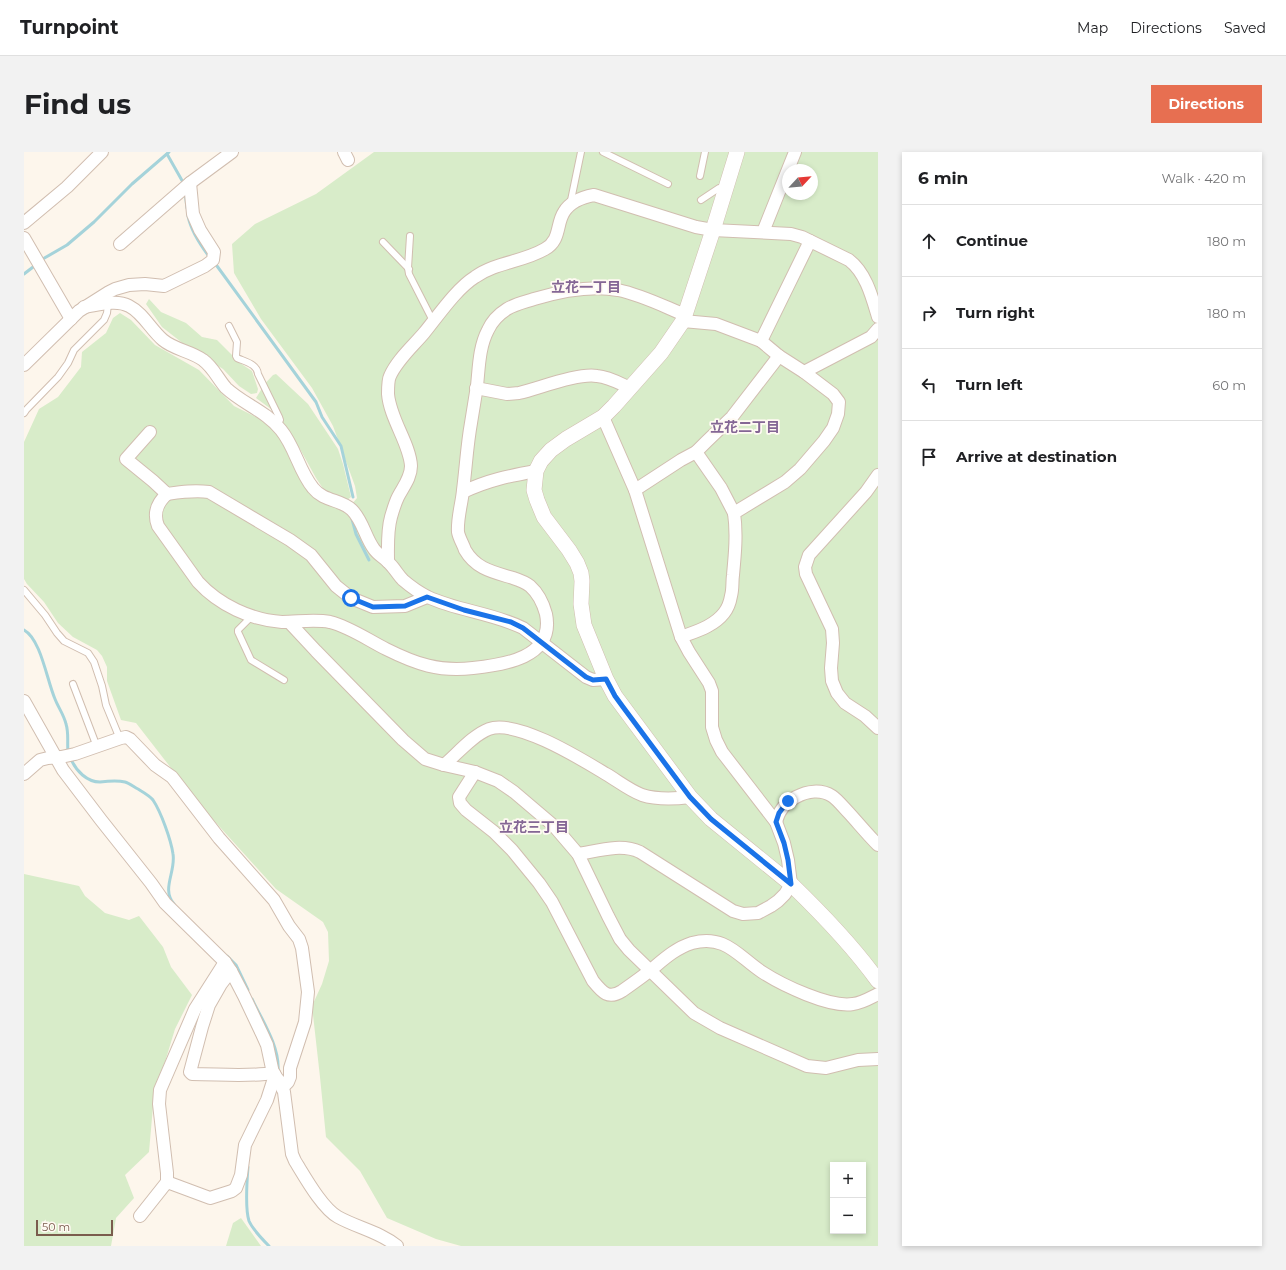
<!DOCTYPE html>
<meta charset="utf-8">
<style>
:root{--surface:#fff;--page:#f2f2f2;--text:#202124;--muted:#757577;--line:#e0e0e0;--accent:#e76f51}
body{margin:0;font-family:Montserrat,"Noto Sans JP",sans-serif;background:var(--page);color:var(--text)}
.controls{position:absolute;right:12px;bottom:12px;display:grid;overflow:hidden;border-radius:0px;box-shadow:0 2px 6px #0003}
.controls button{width:36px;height:36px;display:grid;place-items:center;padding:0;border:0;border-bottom:1px solid var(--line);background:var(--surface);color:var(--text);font:20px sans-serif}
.compass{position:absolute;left:758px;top:12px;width:36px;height:36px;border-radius:50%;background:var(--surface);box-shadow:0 2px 6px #0003;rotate:64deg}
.scale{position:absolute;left:12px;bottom:10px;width:77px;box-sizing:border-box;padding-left:4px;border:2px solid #7a5c4d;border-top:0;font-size:11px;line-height:14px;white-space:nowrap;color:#7a5c4d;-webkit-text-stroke:3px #fffaf3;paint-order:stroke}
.stop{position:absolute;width:12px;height:12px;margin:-9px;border:3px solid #1a73e8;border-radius:50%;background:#fff}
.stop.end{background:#1a73e8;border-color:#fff;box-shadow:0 1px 4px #0008}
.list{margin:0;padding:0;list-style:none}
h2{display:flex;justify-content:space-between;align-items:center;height:52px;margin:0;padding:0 16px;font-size:17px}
h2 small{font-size:13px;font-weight:400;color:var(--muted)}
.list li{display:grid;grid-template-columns:26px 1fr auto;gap:12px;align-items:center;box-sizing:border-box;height:72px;padding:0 16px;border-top:1px solid var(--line)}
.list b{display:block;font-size:15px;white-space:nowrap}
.list em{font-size:13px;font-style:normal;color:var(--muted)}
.icon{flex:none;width:22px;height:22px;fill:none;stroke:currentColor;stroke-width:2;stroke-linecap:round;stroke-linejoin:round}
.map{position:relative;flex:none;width:854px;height:1094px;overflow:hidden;border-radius:0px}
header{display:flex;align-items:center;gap:24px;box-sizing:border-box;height:56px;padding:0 20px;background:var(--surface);border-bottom:1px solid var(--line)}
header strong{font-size:19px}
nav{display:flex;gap:22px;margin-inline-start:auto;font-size:14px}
.intro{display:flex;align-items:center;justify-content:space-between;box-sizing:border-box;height:96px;padding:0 24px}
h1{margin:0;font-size:28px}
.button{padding:10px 18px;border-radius:0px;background:var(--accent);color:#fff;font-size:14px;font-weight:700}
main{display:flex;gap:24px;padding:0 24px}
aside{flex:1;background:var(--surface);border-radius:0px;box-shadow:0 2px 6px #0003}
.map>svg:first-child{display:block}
.green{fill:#d8ecc9;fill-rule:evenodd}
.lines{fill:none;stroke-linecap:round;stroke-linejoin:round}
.stream{stroke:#a5d3da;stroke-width:3}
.service-casing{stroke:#d1beb0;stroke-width:8}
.minor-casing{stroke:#d1beb0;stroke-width:14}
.tertiary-casing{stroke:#d1beb0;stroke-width:16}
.service{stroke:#fff;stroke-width:6}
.minor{stroke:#fff;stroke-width:12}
.tertiary{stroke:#fff;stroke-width:15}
.route{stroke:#1a73e8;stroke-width:5}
.labels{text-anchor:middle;stroke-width:3.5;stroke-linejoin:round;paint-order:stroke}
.neighbourhood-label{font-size:14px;font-weight:bold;fill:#846695;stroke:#fffaf3}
</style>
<header>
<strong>Turnpoint</strong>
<nav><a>Map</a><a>Directions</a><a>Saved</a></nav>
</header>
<div class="intro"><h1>Find us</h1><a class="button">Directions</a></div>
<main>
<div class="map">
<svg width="854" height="1094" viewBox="0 0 854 1094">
<rect width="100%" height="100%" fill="#fdf6ec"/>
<g class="green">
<path d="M 350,0 L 854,0 L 854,1094 L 437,1094 L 412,1087 L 363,1066 L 336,1019 L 302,985 L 296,925 L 288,854 L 298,832 L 305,809 L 304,780 L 299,770 L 252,737 L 175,652 L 112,571 L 97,568 L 83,529 L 83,515 L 78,504 L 73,498 L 49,485 L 34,471 L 20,450 L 3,432 L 0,427 L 0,290 L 15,257 L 34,245 L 57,215 L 58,200 L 82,181 L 89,166 L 96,161 L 107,168 L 131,193 L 175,218 L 210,254 L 246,272 L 260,286 L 279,323 L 297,337 L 327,353 L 333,346 L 331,334 L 309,274 L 288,236 L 237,167 L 210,121 L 208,92 L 231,72 L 292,42 ZM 764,18 L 788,18 L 788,42 L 764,42 ZM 809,1013 L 839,1013 L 839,1079 L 809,1079 Z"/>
<path d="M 125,147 L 137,160 L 162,171 L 178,185 L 193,188 L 216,211 L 228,219 L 234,237 L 233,241 L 227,242 L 215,234 L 199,217 L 161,193 L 138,175 L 122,152 Z"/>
<path d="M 252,222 L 284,252 L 314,297 L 319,312 L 327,345 L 323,348 L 302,341 L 292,326 L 276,297 L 251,260 L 232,246 L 237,238 L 237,236 L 249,223 Z"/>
<path d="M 0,722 L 55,734 L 61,744 L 81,761 L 105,768 L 115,764 L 139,795 L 147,815 L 168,843 L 151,877 L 137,923 L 130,943 L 125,1000 L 101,1023 L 110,1046 L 92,1066 L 87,1094 L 0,1094 Z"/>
<path d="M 217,1066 L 237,1094 L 202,1094 L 209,1071 Z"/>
</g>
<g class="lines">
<g class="stream">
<path d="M 143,2 L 160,32"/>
<path d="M 161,40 L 163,56"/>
<path d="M 164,64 C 167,79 175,91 184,103"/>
<path d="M 17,108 L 43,93 L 70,70 L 108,32 L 145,0"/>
<path d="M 193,114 L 292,250 L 298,265 L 317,294 L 329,345"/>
<path d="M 0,122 L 13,112"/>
<path d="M 328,367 L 332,382 L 345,408"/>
<path d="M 0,478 C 17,487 23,529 31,547 C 34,555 40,563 42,572 C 45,581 43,591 44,600"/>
<path d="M 47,607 C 52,619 63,630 76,630 C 84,629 93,628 101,630 C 105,631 110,635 114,637 C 119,640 126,644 129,648 C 137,660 147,688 149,702 C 152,720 137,737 150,752"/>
<path d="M 203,804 L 212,813 L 224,838"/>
<path d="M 228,847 C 238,868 256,895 254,919"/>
<path d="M 224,1015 C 223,1028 221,1057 225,1069 C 229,1078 238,1087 245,1094"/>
</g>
<g class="service-casing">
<g id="service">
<path d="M 579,0 L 644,32"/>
<path d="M 676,24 L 681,0"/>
<path d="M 677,48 L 695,36 L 700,36"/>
<path d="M 546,53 L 557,0"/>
<path d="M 386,84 L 384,116 L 385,122 L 409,169"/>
<path d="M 359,90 L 385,117"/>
<path d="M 205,174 L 213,190 L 212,204 L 213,206 C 222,210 233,212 234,222 L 255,265 L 256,268 L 253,273"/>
<path d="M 0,261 L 2,258 L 34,225 L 44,211 L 50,198 L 80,168 L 83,161 L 84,152"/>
<path d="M 0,438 L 21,463 L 33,481 L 40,489 L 64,501 L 70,510 L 78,534 L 82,553 L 96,587"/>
<path d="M 228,464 L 214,478 L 214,480 L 227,508 L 260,528"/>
<path d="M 49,532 L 73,595"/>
</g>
</g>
<g class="minor-casing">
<g id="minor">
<path d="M 320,0 L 324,8"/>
<path d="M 0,71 L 43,35 L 78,0"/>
<path d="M 739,80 L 771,0"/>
<path d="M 0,86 L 47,167"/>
<path d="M 96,92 L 166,31 L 208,0"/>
<path d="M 60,155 C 74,153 92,147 105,154 C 119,161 127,178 139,188 C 151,198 167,199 179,208 C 189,215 194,227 202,236 C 219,252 242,259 257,278 C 271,295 275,319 289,336 C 300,350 317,347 328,358 C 339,369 341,385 350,397 C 354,403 361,406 366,412 C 371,417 374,423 379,428 C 386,434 396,441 404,445 C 434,459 469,461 499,476 L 562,525 L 569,528 L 582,527"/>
<path d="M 737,189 L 786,89"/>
<path d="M 0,213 L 55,159 L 85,140 L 91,137 L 105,133 L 121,132 L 140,134 L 181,114 L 189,108 L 190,100 L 176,78 L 169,62 L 166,31"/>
<path d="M 780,220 L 847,185 L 854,177"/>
<path d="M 452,236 L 483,242 L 495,241 C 516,236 553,221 573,224 C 585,225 595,231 606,236"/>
<path d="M 126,280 L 102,307 L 129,329 L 143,342 C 157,340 170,338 185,340 L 266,388 L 287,403 L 312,434 L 327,446 L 349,455 L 381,454 L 403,445"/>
<path d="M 672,300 L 697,336 L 710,361"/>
<path d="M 854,323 L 842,340 L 785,403 L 781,415 L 782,422 L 808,477 L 809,491 L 807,516 L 808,529 L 813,541 L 821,551 L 841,564 L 854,576"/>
<path d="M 611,338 L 657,308 L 672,300 L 682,290 L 708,265 L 755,204"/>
<path d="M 439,340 C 464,328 485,324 512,319"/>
<path d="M 143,342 C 133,351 129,361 134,374 L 174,430 C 195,453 227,468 258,470 C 274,470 290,467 306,470 C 326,475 344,488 362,497 C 392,512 415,520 449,516 C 479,513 531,506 522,462 C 519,451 515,442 506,434 C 501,430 495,428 489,426 C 469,420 452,417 441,398 C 439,392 435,386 434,380 C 433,366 438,351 439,338 C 442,315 443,293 447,271 C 449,259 451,246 453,234 C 455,215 455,195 464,178 C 468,169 475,162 483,157 C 491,152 501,150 510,147 C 537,139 566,133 594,138 C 618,143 639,154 661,163"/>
<path d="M 364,410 C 364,395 363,379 367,365 C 369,358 371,351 374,345 C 379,335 387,326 387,314 C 386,292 366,267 364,242 C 364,237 364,228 366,224 C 373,208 389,194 400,181 C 414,164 432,137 451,125 C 472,110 499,110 521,97 C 537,88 532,72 540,60 C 546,50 559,45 570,43 L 672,75 L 689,78 L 767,82 L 778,85 L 825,108 C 842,121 848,145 854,165"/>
<path d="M 265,470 L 292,499 L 379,588 L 401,607 L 420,613 L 451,620 L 474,629 L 490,640 L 530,674 L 554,702 L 584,764 L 596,787 L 605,798 L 670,861 L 696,876 L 783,914 L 802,916 L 834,908 L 854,907"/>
<path d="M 657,485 C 673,479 690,474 700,461 C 704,456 706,450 707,444 C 709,437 708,430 709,423 C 711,402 713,381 710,361 L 761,330 L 776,317 L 800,289 L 809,276 L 814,262 L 815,250 L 809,242 L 780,220 L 755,204 L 737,189 L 692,172 L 659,169"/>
<path d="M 0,549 L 39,618 L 77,668 L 127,731 L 141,751 L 201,810 L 207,819 L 220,844 L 238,882 L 243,893 L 249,921 L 256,930 L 260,940 L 268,1002 L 271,1009 C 281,1025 298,1056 314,1065 C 334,1076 356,1080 373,1094"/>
<path d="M 420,613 C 433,602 449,583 465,577 C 493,567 557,607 582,622 C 594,629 605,638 618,643 C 634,648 650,647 666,645"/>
<path d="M 451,620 L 435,645 L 436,651 L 442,658 L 470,680 L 488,698 L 515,731 L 528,750 L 569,829 C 578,840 584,848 598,839 C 608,832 618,825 628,817 C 640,807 652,796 668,791 C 701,782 714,804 738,820 C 758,833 806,856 829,852 C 838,851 846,846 854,842"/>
<path d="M 0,622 L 16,608 L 24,606 L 37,605 L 51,602 L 97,586 L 102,585 L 106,587 L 131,613 L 148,625 L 195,686 L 250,748 L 265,774 L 275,787 L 278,796 L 284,840 L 281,870 L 266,916 L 266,925 L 264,930 L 258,936"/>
<path d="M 752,670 C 755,658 761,651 772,645 C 783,639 797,637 808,644 C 814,648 820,656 825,661 C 835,672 844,683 854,693"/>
<path d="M 554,702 C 573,699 597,691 616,700 L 709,759 L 719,762 L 734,761 L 747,754 L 754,749 L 761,742 L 767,732 L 764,708 L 760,691 L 752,670 L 698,600 L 692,588 L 688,575 L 688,539 L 685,531 L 665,500 L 657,485 L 611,338 L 579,265"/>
<path d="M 207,819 L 197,832 L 185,853 L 178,875 L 166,920 L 168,922 C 195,922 223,925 250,921"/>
<path d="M 143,1030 L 186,1046 L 208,1039 L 212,1036 L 217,1023 L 221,993 L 243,948 L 251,923"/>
<path d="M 116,1064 L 143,1030 L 143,1021 L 135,952 L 136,938 L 171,857 L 201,810"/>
</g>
</g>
<g class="tertiary-casing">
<path id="tertiary" d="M 713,0 L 689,78 L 659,169 L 637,201 L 590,254 L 579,265 L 542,287 L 527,298 L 517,309 L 512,319 L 510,338 L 513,348 L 520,365 L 545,398 L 553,411 L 557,421 L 558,429 L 557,452 L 560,473 L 582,527 L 591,544 L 666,645 L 687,667 L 767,732 C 798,762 829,794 854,829"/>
</g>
<use href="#service" class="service"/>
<use href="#minor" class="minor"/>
<use href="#tertiary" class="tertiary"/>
</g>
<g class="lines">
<path class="route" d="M 327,446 L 349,455 L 381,454 L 403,445 L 440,458 L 487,470 L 499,476 L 562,525 L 569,528 L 582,527 L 591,544 L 599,555 L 666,645 L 687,667 L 767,732 L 764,708 L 760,691 L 752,670 L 755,661 L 764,649"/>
</g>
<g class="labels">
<g class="neighbourhood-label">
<text x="562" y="140">立花一丁目</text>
<text x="721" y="280">立花二丁目</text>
<text x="510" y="680">立花三丁目</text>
</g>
</g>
</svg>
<div class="controls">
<button>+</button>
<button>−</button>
</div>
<svg class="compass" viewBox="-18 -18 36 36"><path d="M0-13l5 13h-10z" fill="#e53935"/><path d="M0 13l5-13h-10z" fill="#757577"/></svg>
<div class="scale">50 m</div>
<div class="stop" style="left:327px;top:446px"></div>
<div class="stop end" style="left:764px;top:649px"></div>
</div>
<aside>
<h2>6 min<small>Walk · 420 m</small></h2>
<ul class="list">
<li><svg class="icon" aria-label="ahead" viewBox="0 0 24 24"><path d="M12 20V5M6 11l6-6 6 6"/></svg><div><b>Continue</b></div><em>180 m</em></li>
<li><svg class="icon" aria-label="right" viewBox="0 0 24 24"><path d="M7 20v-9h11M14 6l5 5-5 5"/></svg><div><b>Turn right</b></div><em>180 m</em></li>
<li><svg class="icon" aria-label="left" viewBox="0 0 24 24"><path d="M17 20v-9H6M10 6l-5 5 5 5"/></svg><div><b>Turn left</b></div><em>60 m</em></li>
<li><svg class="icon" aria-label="arrive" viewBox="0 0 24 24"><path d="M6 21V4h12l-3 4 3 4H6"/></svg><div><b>Arrive at destination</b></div></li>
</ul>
</aside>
</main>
